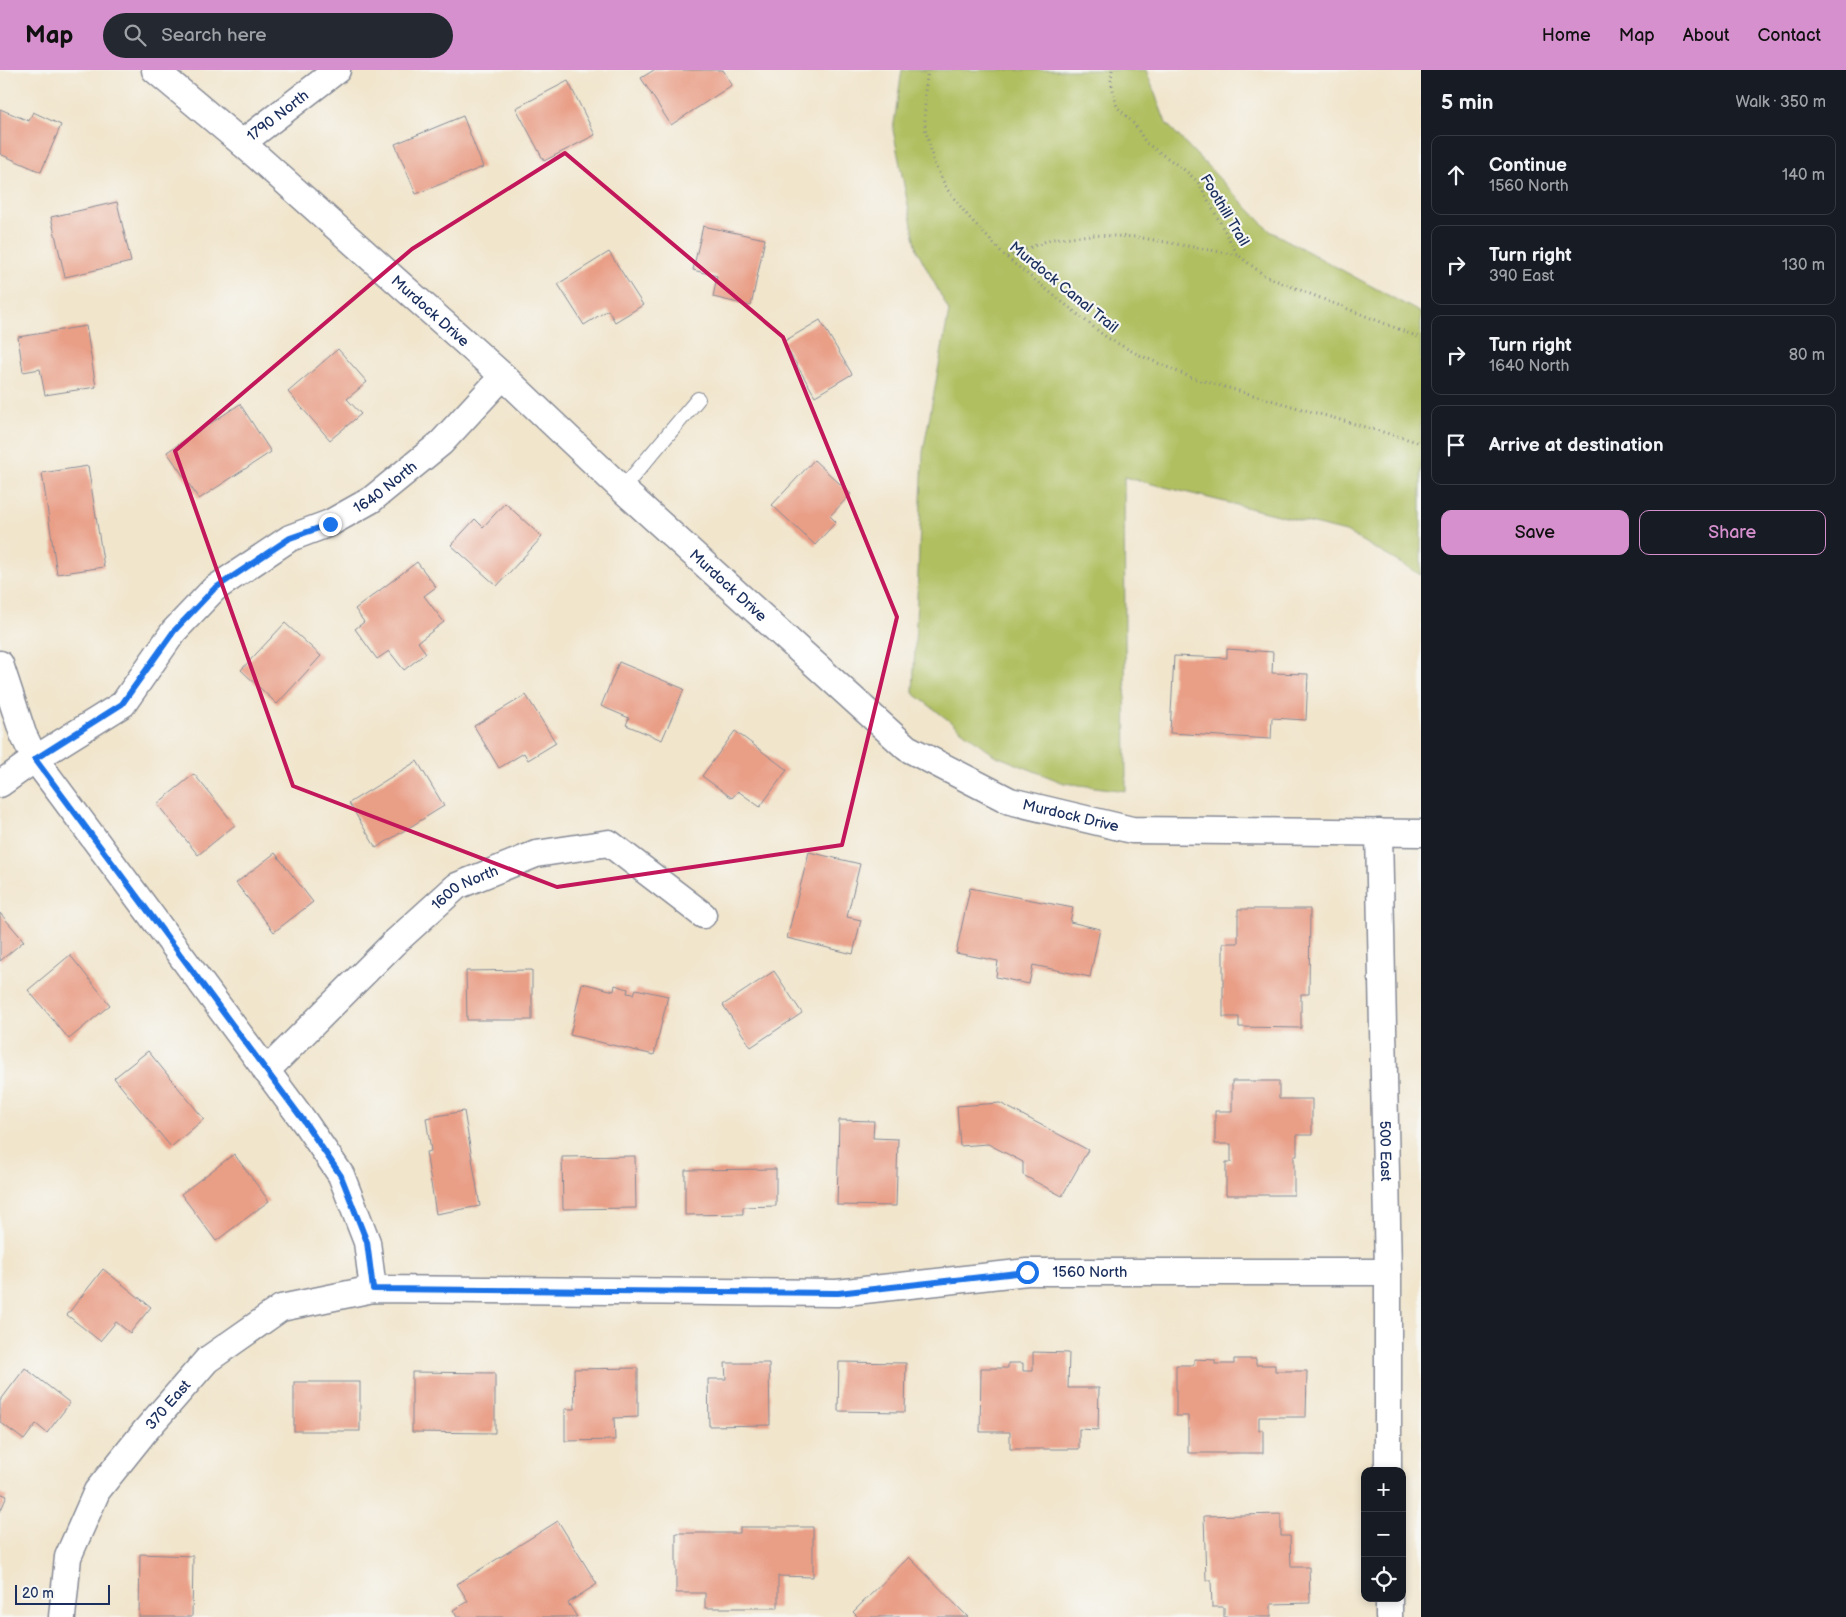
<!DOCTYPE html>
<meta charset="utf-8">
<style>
:root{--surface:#171b24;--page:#242831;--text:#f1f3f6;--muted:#9ea1a6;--line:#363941;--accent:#d690ce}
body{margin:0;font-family:"Balsamiq Sans",sans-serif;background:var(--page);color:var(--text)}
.controls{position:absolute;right:15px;bottom:15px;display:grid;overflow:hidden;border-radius:10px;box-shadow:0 2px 8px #0003}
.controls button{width:45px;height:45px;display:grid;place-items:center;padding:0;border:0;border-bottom:1px solid var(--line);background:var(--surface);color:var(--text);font:25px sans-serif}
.scale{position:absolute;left:15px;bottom:12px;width:95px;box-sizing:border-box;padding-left:5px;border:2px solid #1b2f5e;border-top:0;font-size:14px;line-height:18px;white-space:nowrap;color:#1b2f5e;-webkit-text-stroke:4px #f6f6f2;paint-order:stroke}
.stop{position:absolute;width:15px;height:15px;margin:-11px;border:4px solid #1a73e8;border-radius:50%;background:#fff}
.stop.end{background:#1a73e8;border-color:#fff;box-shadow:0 1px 5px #0008}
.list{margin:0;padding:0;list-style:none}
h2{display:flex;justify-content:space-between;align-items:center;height:65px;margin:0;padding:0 20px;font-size:21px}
h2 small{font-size:16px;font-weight:400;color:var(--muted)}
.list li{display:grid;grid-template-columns:32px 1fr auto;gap:15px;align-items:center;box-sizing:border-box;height:80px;margin:0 10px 10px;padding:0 10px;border:1px solid var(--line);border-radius:10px}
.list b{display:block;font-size:19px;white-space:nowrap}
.list p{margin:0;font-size:16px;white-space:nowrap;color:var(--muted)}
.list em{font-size:16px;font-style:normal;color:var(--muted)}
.actions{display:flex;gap:10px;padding:15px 20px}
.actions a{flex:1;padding:11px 0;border:1px solid var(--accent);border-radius:10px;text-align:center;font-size:18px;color:var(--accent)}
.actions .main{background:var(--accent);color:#111}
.icon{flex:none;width:28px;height:28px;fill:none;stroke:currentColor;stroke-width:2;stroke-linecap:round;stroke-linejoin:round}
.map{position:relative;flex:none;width:1421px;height:1547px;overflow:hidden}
header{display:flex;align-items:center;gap:30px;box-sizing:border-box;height:70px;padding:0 25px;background:var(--accent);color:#111}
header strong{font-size:24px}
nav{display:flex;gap:28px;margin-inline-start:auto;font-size:18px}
.search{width:350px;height:45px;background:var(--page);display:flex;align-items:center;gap:12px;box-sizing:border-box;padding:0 18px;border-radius:28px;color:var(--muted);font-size:19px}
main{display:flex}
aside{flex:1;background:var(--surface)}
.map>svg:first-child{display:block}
.green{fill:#b0bf61;stroke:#667760}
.building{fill:#e99e86}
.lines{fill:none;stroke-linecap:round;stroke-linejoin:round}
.lane-casing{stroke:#868a95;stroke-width:16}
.street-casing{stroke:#868a95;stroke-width:29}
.path{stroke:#868a95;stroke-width:3;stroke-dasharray:1 4;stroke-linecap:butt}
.lane{stroke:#fff;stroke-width:14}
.street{stroke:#fff;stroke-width:26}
.route{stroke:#1a73e8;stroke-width:6}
.marked{fill:none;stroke:#c2185b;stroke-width:4;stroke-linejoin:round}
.labels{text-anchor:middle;stroke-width:4.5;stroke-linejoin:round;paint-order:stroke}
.street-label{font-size:15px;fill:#1b2f5e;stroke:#f6f6f2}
</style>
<header>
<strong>Map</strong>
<div class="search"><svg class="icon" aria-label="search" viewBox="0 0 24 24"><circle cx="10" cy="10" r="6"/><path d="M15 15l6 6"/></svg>Search here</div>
<nav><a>Home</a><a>Map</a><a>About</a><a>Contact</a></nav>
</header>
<main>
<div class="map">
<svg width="1421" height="1547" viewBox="0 0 1421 1547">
<rect width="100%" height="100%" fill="#f6f6f2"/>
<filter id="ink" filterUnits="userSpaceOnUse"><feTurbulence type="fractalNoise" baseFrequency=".02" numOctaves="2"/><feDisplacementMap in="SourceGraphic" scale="10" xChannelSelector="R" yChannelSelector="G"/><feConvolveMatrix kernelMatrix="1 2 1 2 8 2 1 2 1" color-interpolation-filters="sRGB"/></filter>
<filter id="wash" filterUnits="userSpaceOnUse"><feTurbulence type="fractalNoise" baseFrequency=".0096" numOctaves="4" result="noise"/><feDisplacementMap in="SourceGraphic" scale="20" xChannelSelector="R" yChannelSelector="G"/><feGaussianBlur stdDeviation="1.12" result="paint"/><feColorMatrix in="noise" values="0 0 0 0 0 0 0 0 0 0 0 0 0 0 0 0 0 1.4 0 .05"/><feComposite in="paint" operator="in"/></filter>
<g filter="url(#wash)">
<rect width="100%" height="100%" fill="#f1e5cc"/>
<path class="green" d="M 902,0 L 1146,0 L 1166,53 L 1270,161 L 1421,243 L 1421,505 L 1346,462 L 1124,407 L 1126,721 L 1064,713 L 994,685 L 913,623 L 923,382 L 949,241 L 917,180 L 893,60 Z"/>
<g id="blocks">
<g class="building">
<path d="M 654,0 L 723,0 L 732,15 L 671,55 L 641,8 Z"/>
<path d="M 568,11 L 595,65 L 544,91 L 516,38 Z"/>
<path d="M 0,39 L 29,51 L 33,42 L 61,55 L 41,102 L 0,84 Z"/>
<path d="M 463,46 L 483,97 L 416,124 L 395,74 Z"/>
<path d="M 117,132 L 131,192 L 65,207 L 51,147 Z"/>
<path d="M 703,156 L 765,169 L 751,236 L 713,227 L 717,206 L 693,200 Z"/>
<path d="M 609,182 L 643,235 L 615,252 L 608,240 L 584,255 L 558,214 Z"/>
<path d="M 820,250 L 852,304 L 815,326 L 783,272 Z"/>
<path d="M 86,256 L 96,317 L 45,325 L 40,299 L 23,302 L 18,267 Z"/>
<path d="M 338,279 L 367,312 L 347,329 L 361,344 L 330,370 L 288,322 Z"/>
<path d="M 240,334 L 271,382 L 199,429 L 167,382 Z"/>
<path d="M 814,390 L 851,424 L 830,446 L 836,452 L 815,475 L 772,435 Z"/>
<path d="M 88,396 L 104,497 L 57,504 L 42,403 Z"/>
<path d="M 505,433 L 542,467 L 497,516 L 451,475 L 475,449 L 483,457 Z"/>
<path d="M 417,492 L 436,517 L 424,526 L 444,552 L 418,572 L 426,583 L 404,600 L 389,581 L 377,589 L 355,559 L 364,552 L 355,539 Z"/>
<path d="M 285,553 L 321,586 L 277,634 L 241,600 Z"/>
<path d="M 1227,579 L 1273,582 L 1272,603 L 1308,604 L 1306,650 L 1272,648 L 1271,669 L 1170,663 L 1174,586 L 1227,588 Z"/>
<path d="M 619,592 L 684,619 L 662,670 L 626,655 L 629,648 L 601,636 Z"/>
<path d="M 526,625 L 556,673 L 528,690 L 524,683 L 499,698 L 474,656 Z"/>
<path d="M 735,661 L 787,700 L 760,737 L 738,721 L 732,728 L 702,706 Z"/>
<path d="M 417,691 L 444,736 L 376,778 L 349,733 Z"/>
<path d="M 194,704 L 235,755 L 198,785 L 157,734 Z"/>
<path d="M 809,782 L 860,794 L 847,847 L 861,850 L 853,884 L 787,868 Z"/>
<path d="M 275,783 L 313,832 L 274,862 L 236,813 Z"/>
<path d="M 970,818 L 1073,838 L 1070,852 L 1100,859 L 1090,907 L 1033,895 L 1029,914 L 996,907 L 998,891 L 956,883 Z"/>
<path d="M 1238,839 L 1310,839 L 1309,924 L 1301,924 L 1301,958 L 1239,957 L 1239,947 L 1223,947 L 1223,873 L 1238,873 Z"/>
<path d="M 0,843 L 24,871 L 0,891 Z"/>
<path d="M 70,885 L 110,935 L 69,969 L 28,920 Z"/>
<path d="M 532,900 L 532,950 L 467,950 L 466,901 Z"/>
<path d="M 774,901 L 802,943 L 751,977 L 723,935 Z"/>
<path d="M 582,913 L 614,921 L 615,915 L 628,919 L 627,923 L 634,924 L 636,919 L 668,926 L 654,985 L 570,965 Z"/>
<path d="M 148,981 L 204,1049 L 171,1077 L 114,1008 Z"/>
<path d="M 1232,1011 L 1279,1011 L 1279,1029 L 1312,1029 L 1312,1065 L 1297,1065 L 1297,1086 L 1294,1086 L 1294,1125 L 1226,1125 L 1226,1092 L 1231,1092 L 1231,1074 L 1215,1074 L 1215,1041 L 1232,1041 Z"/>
<path d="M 1000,1033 L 1088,1080 L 1062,1126 L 1023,1105 L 1023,1092 L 988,1074 L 960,1076 L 957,1036 Z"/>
<path d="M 464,1041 L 480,1136 L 436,1144 L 426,1082 L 431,1081 L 426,1048 Z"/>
<path d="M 839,1050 L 874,1051 L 873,1068 L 898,1069 L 896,1136 L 837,1135 Z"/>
<path d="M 234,1084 L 269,1131 L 216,1171 L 181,1124 Z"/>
<path d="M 635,1086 L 636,1138 L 563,1139 L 562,1087 Z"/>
<path d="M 776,1099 L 776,1136 L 743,1137 L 743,1144 L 685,1145 L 685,1100 Z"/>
<path d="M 103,1199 L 151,1237 L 130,1263 L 116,1252 L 100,1271 L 67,1245 Z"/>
<path d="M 1033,1282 L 1069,1283 L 1068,1318 L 1099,1318 L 1098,1360 L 1079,1359 L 1079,1379 L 1010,1379 L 1010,1362 L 980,1362 L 981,1298 L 1008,1298 L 1008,1293 L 1023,1293 L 1023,1301 L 1033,1301 Z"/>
<path d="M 1194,1289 L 1215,1290 L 1215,1294 L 1234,1294 L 1234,1289 L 1256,1289 L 1256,1295 L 1275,1295 L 1275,1301 L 1307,1301 L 1306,1347 L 1259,1347 L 1259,1360 L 1263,1360 L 1263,1383 L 1188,1383 L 1188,1346 L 1176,1346 L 1176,1295 L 1194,1295 Z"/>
<path d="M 839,1292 L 906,1293 L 905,1342 L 838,1341 Z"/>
<path d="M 725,1293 L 769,1293 L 770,1355 L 709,1356 L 708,1309 L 726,1309 Z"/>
<path d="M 25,1298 L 70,1333 L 47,1363 L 36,1354 L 24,1370 L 0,1352 L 0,1331 Z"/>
<path d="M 638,1298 L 638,1347 L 614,1348 L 615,1370 L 565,1371 L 565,1339 L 575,1339 L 574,1299 Z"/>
<path d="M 412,1302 L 495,1303 L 495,1363 L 412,1362 Z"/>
<rect x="294" y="1312" width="66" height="49"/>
<path d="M 0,1423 L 7,1426 L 0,1442 Z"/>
<path d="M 1281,1444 L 1281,1466 L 1290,1466 L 1291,1497 L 1309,1497 L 1310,1533 L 1271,1534 L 1271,1547 L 1224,1547 L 1224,1537 L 1212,1537 L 1211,1510 L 1206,1510 L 1204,1446 Z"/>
<path d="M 558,1451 L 597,1514 L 568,1533 L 577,1547 L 457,1547 L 453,1540 L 468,1531 L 457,1514 Z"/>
<path d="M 740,1457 L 813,1457 L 813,1507 L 778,1506 L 778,1538 L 705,1538 L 705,1523 L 676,1523 L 676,1463 L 740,1463 Z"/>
<path d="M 140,1484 L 193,1486 L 192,1547 L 139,1547 Z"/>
<path d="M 909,1487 L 968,1547 L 858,1547 L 853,1542 Z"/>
</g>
</g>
</g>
<g filter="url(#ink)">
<use href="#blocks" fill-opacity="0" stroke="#868a95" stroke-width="1"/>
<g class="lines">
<g class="lane-casing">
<path id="lane" d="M 622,419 L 698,329"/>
</g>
<g class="street-casing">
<g id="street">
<path id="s1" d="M 155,0 L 242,73 L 503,306 L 622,419 L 907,678 L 1010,731 L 1132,760 L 1421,763"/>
<path id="s2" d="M 242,73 L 337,0"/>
<path d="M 0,594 L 23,664 L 35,689 L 306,1054 L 341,1105 L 367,1172 L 373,1219"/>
<path id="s3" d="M 0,714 L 35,689 L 123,634 L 174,561 L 214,519 L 290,468 L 330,453 L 371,430 L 441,373 L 503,306"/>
<path id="s4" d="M 1379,762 L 1388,1202 L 1388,1401"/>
<path id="s5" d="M 266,1001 L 393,874 L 457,816 L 536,784 L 609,773 L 703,845"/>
<path d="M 1389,1528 L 1389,1547"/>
<path id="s6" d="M 62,1547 L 68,1487 L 97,1421 L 145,1361 L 207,1290 L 281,1238 L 373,1219 L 837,1223 L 1027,1202 L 1388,1202"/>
</g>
</g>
<g class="path">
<path d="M 928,0 L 925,22 L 925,58 L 934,93 L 947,119 L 967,145 L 1006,187 L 1106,267 L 1137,284 L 1190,307 L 1421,373"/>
<path d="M 1112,0 L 1111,11 L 1117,37 L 1135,55 L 1146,73 L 1186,101 L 1198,112 L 1238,185 L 1265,206 L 1421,268"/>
<path d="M 1007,187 L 1051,169 L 1092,165 L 1137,167 L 1238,185"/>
</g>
<use href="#lane" class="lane"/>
<use href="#street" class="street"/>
</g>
</g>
<g class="lines" filter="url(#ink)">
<path class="route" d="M 330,454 L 290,468 L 214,519 L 174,561 L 122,634 L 35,689 L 306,1054 L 341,1106 L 367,1172 L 373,1219 L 838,1223 L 1027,1202"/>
</g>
<path class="marked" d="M 565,83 L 783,267 L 897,547 L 842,775 L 557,817 L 293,716 L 175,381 L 412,179 Z"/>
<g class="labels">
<g class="street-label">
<text dy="5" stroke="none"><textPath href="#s2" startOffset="45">1790 North</textPath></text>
<text transform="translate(1225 140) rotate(59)" y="5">Foothill Trail</text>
<text transform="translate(1064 217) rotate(39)" y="5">Murdock Canal Trail</text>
<text dy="5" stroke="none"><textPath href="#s1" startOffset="366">Murdock Drive</textPath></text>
<text dy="5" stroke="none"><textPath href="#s3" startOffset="494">1640 North</textPath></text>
<text dy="5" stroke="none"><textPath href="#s1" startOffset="771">Murdock Drive</textPath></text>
<text dy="5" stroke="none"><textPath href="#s1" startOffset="1191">Murdock Drive</textPath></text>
<text dy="5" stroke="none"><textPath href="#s5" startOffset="272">1600 North</textPath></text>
<text dy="5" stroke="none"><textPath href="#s4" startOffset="319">500 East</textPath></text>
<text dy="5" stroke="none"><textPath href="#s6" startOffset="1206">1560 North</textPath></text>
<text dy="5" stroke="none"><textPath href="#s6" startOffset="244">370 East</textPath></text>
</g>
</g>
</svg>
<div class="controls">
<button>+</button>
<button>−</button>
<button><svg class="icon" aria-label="locate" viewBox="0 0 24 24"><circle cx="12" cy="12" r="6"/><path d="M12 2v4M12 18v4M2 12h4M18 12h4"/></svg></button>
</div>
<div class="scale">20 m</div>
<div class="stop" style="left:1027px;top:1202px"></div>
<div class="stop end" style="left:330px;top:454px"></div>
</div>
<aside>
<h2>5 min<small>Walk · 350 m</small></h2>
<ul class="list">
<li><svg class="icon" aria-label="ahead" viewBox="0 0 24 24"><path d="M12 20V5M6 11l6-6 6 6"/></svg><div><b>Continue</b><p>1560 North</p></div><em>140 m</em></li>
<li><svg class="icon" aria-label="right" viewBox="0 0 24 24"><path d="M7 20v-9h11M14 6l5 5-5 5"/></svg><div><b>Turn right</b><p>390 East</p></div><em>130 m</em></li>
<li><svg class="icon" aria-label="right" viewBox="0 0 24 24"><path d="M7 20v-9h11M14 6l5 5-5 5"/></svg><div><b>Turn right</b><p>1640 North</p></div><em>80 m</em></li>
<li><svg class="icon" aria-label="arrive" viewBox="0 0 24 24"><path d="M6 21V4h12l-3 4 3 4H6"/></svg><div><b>Arrive at destination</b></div></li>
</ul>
<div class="actions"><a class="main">Save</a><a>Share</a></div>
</aside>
</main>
